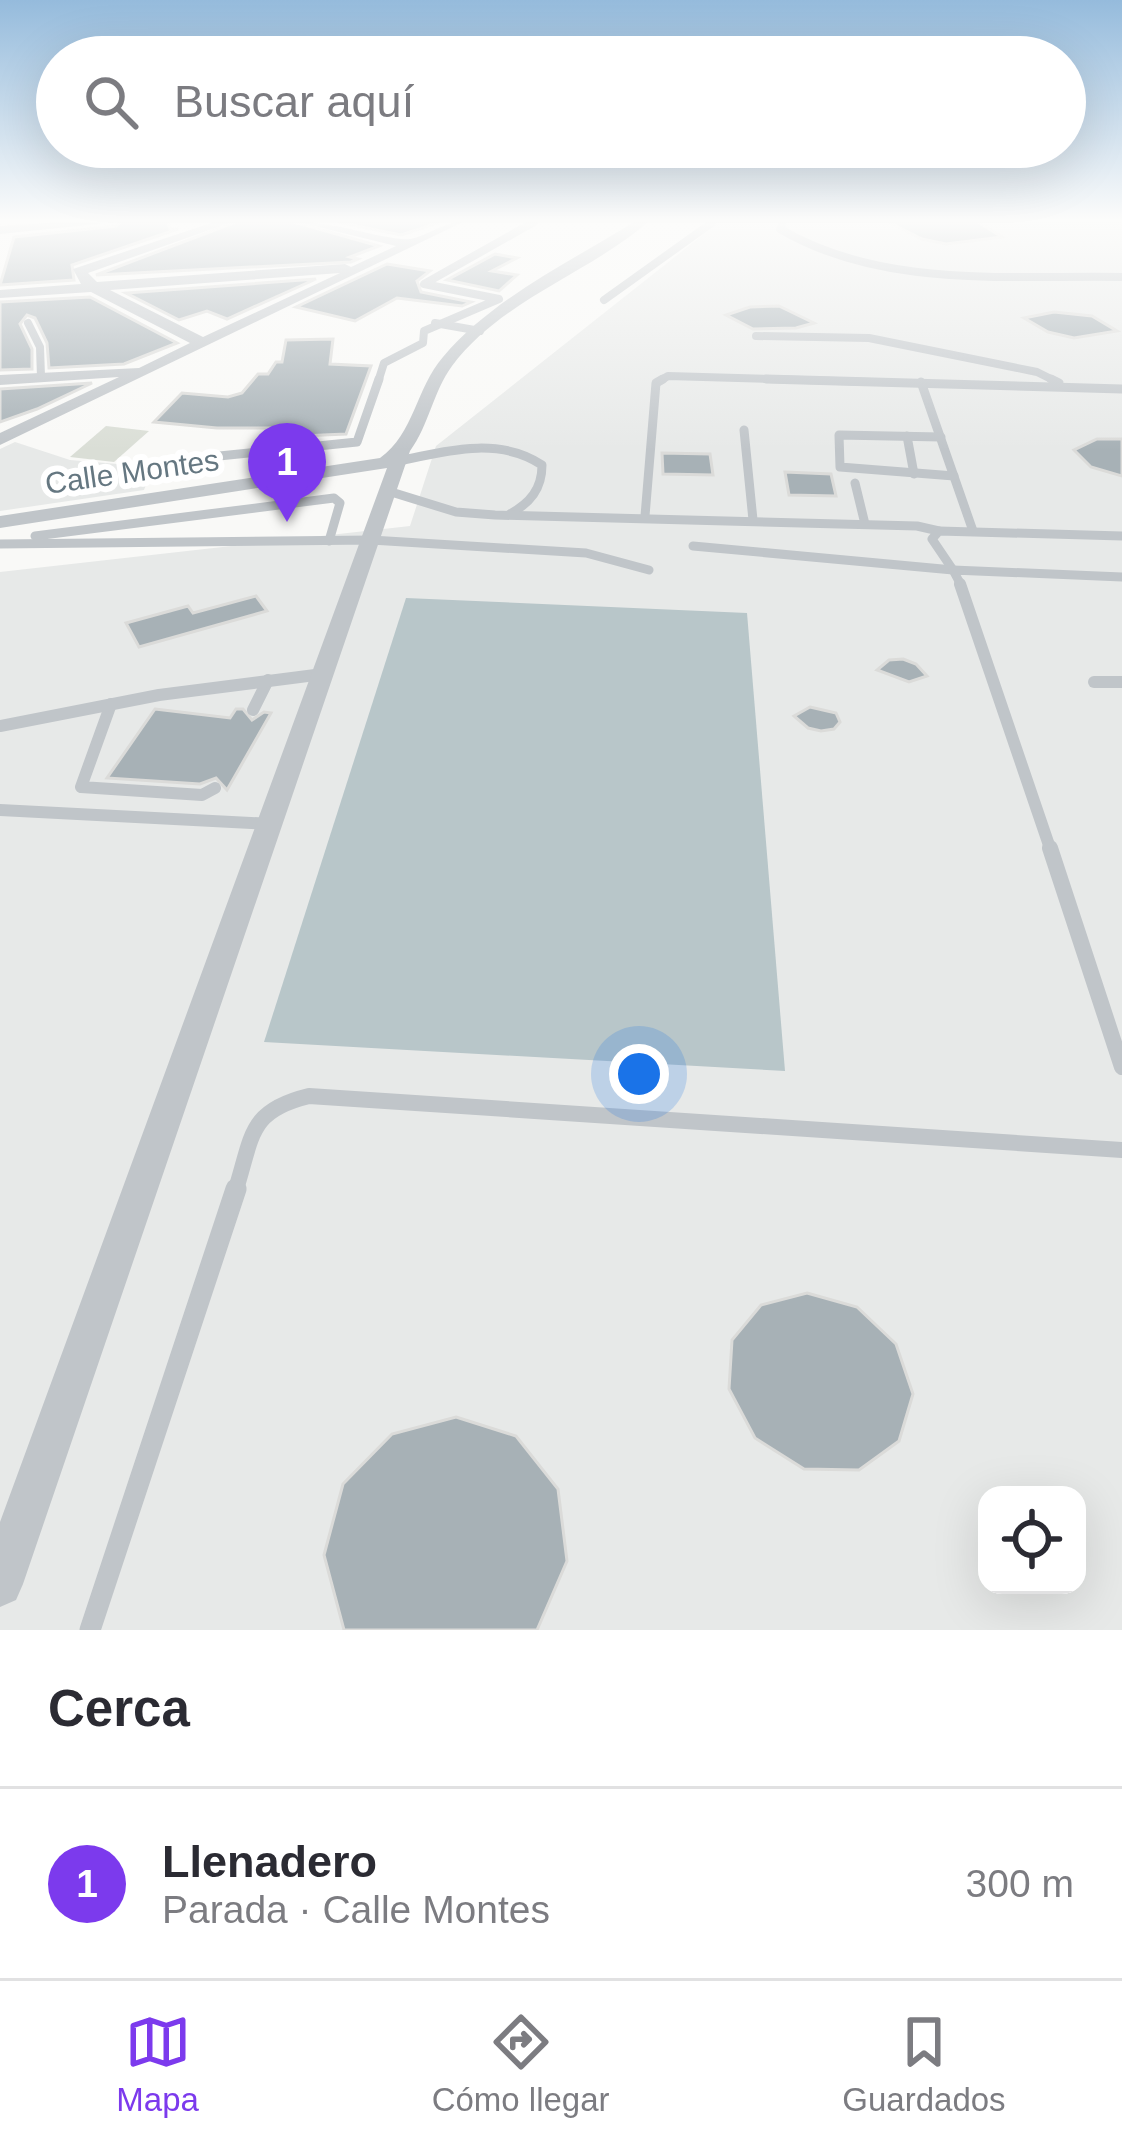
<!DOCTYPE html>
<html lang="es">
<meta charset="utf-8">
<style>
:root{--surface:#fff;--page:#f7f7f7;--text:#2b2b33;--muted:#7c7c81;--line:#e1e1e2;--accent:#7c3aed}
body{margin:0;font-family:Helvetica,sans-serif;background:var(--page);color:var(--text)}
.controls{position:absolute;right:36px;bottom:36px;display:grid;overflow:hidden;border-radius:24px;box-shadow:0 12px 48px #0002}
.controls button{width:108px;height:108px;display:grid;place-items:center;padding:0;border:0;border-bottom:3px solid var(--line);background:var(--surface);color:var(--text);font:60px sans-serif}
.you{position:absolute;left:639px;top:1074px;width:42px;height:42px;margin:-30px;border:9px solid #fff;border-radius:50%;background:#1a73e8;box-shadow:0 0 0 18px #1a73e833}
.badge{display:grid;place-items:center;width:78px;height:78px;border-radius:50%;background:var(--accent);color:#fff;font-size:39px;font-weight:700}
.pin{position:absolute;translate:-50% -99px;filter:drop-shadow(0 3px 6px #0008)}
.pin::after{content:'';position:absolute;top:63px;width:42px;height:36px;background:inherit;clip-path:polygon(0 0,100% 0,50% 100%)}
.list{margin:0;padding:0;list-style:none}
h2{display:flex;justify-content:space-between;align-items:center;height:156px;margin:0;padding:0 48px;font-size:51px}
h2 small{font-size:39px;font-weight:400;color:var(--muted)}
.list li{display:grid;grid-template-columns:78px 1fr auto;gap:36px;align-items:center;box-sizing:border-box;height:192px;padding:0 48px;border-top:3px solid var(--line)}
.list b{display:block;font-size:45px;white-space:nowrap}
.list p{margin:0;font-size:39px;white-space:nowrap;color:var(--muted)}
.list em{font-size:39px;font-style:normal;color:var(--muted)}
.icon{flex:none;width:66px;height:66px;fill:none;stroke:currentColor;stroke-width:2;stroke-linecap:round;stroke-linejoin:round}
.map{position:relative;flex:none;width:1122px;height:1630px;overflow:hidden}
.search{position:absolute;background:var(--surface);box-shadow:0 12px 48px #0002;left:36px;right:36px;top:36px;height:132px;display:flex;align-items:center;gap:30px;box-sizing:border-box;padding:0 42px;border-radius:66px;color:var(--muted);font-size:45px}
.sheet{height:348px;background:var(--surface)}
nav{display:flex;justify-content:space-around;align-items:center;box-sizing:border-box;height:168px;border-top:3px solid var(--line);background:var(--surface);font-size:33px;color:var(--muted)}
nav a{display:grid;justify-items:center;gap:6px}
nav .on{color:var(--accent)}
.map>svg:first-child{display:block}
.built{fill:#e7e9e8;fill-rule:evenodd}
.green{fill:#daded6}
.water{fill:#b8c6c9}
.building{fill:#a7b1b6;stroke:#dbdbd9;stroke-width:3}
.lines{fill:none;stroke-linecap:round;stroke-linejoin:round}
.lane-far4{stroke:#c0c5c9;stroke-width:8}
.lane-far3{stroke:#c0c5c9;stroke-width:9}
.lane-far2{stroke:#c0c5c9;stroke-width:12}
.lane-far1{stroke:#c0c5c9;stroke-width:16}
.lane{stroke:#c0c5c9;stroke-width:21}
.street{fill:#c0c5c9;fill-rule:evenodd}
.labels{text-anchor:middle;stroke-width:12;stroke-linejoin:round;paint-order:stroke}
.far-street-label{font-size:30px;fill:#657781;stroke:#fff}
</style>
<div class="map">
<svg width="1122" height="1630" viewBox="0 0 1122 1630">
<rect width="100%" height="100%" fill="#f9f9f7"/>
<g class="built">
<path d="M 719,222 L 1122,222 L 1122,1630 L 0,1630 L 0,572 L 410,526 L 436,446 ZM 987,1495 L 1077,1495 L 1077,1585 L 987,1585 Z"/>
<path d="M 15,442 L 70,460 L 153,467 L 144,490 L 0,511 L 0,449 Z"/>
</g>
<path class="green" d="M 106,426 L 149,431 L 114,462 L 70,457 Z"/>
<path class="water" d="M 406,598 L 747,613 L 785,1071 L 264,1042 Z"/>
<g class="building">
<path d="M 120,222 L 168,222 L 170,229 L 178,229 L 72,265 L 74,280 L 0,285 L 14,237 L 116,226 Z"/>
<path d="M 236,222 L 294,222 L 379,246 L 350,257 L 358,259 L 351,262 L 96,275 Z"/>
<path d="M 337,222 L 438,222 L 438,223 L 401,235 Z"/>
<path d="M 888,222 L 978,222 L 1002,237 L 946,244 L 922,239 Z"/>
<path d="M 495,254 L 517,258 L 492,271 L 517,275 L 499,291 L 447,280 Z"/>
<path d="M 387,264 L 430,271 L 417,281 L 421,292 L 471,302 L 462,306 L 397,298 L 355,321 L 296,307 Z"/>
<path d="M 316,279 L 227,319 L 207,311 L 179,320 L 126,293 Z"/>
<path d="M 90,297 L 177,343 L 124,364 L 49,368 L 47,343 L 35,318 L 27,315 L 20,324 L 32,349 L 32,369 L 0,370 L 0,302 Z"/>
<path d="M 779,306 L 814,323 L 796,328 L 753,329 L 726,315 L 750,307 Z"/>
<path d="M 1054,312 L 1092,316 L 1117,331 L 1074,338 L 1048,332 L 1024,318 Z"/>
<path d="M 333,339 L 330,364 L 371,366 L 346,434 L 278,437 L 283,428 L 217,428 L 154,422 L 182,393 L 228,397 L 242,393 L 258,374 L 268,374 L 276,362 L 282,362 L 286,340 Z"/>
<path d="M 92,383 L 37,409 L 0,422 L 0,389 Z"/>
<path d="M 1097,439 L 1122,439 L 1122,476 L 1091,467 L 1074,450 Z"/>
<path d="M 662,453 L 710,454 L 713,475 L 663,474 Z"/>
<path d="M 785,472 L 831,474 L 836,496 L 789,495 Z"/>
<path d="M 256,596 L 267,611 L 139,647 L 126,623 L 188,606 L 193,613 Z"/>
<path d="M 903,659 L 916,664 L 927,676 L 909,682 L 877,670 L 889,660 Z"/>
<path d="M 810,707 L 836,713 L 840,722 L 834,729 L 821,731 L 808,728 L 794,716 Z"/>
<path d="M 155,709 L 230,718 L 236,709 L 243,709 L 252,720 L 264,712 L 271,713 L 227,790 L 216,778 L 200,784 L 107,778 Z"/>
<path d="M 807,1293 L 857,1307 L 896,1344 L 913,1394 L 899,1441 L 859,1470 L 804,1469 L 755,1438 L 729,1389 L 732,1340 L 761,1305 Z"/>
<path d="M 456,1417 L 516,1436 L 558,1489 L 567,1561 L 537,1630 L 344,1630 L 324,1555 L 343,1484 L 392,1434 Z"/>
</g>
<g class="lines">
<g class="lane-far4">
<path d="M 783,222 L 780,229 C 882,289 1008,275 1122,277"/>
<path d="M 604,300 L 713,222"/>
<path d="M 28,323 L 40,347 L 41,377"/>
<path d="M 435,323 L 480,331"/>
<path d="M 756,336 L 869,338 L 1037,372 L 1057,382"/>
<path d="M 378,382 L 384,363 L 423,343 L 424,331 L 499,299 L 424,284 L 534,222"/>
<path d="M 658,382 L 668,376 L 871,382"/>
</g>
<g class="lane-far3">
<path d="M 766,379 L 1122,389"/>
<path d="M 1051,379 L 1059,383"/>
<path d="M 921,382 L 973,531"/>
<path d="M 744,430 L 753,520"/>
<path d="M 907,436 L 914,474"/>
<path d="M 941,437 L 839,435 L 840,467 L 954,476"/>
<path d="M 170,461 L 357,442 L 379,379"/>
<path d="M 399,461 C 446,451 499,436 542,465 C 542,489 530,503 510,514"/>
<path d="M 855,483 L 865,524"/>
<path d="M 388,491 L 456,512 L 495,515 L 917,526 L 939,531"/>
<path d="M 645,516 L 656,383 L 663,379"/>
<path d="M 35,536 L 334,498 L 340,503 L 329,541"/>
<path d="M 0,544 L 371,540 L 586,553 L 649,570"/>
<path d="M 693,546 L 953,570"/>
<path d="M 953,570 L 932,539 L 939,531 L 1122,536"/>
<path d="M 962,587 L 953,570 L 1122,577"/>
</g>
<g class="lane-far2">
<path d="M 960,584 L 1051,851"/>
<path d="M 1094,682 L 1122,682"/>
<path d="M 111,704 L 81,787 L 202,795 L 215,788"/>
<path d="M 253,710 L 268,680"/>
<path d="M 0,726 L 159,695 L 323,674"/>
<path d="M 0,810 L 272,824"/>
</g>
<g class="lane-far1">
<path d="M 1050,848 L 1122,1067"/>
<path d="M 235,1192 C 253,1137 247,1111 309,1096 L 1122,1150"/>
</g>
<path class="lane" d="M 90,1630 L 236,1189"/>
<g class="street">
<path d="M 61,222 L 116,222 L 0,234 L 0,226 Z"/>
<path d="M 214,222 L 232,222 L 88,273 L 97,282 L 345,264 L 351,267 L 396,246 L 298,222 C 334,222 366,235 401,239 C 422,242 441,221 463,222 L 0,445 L 0,433 L 119,377 L 0,385 L 0,375 L 139,368 L 190,343 L 91,292 L 0,298 L 0,290 L 81,284 L 73,269 ZM 340,273 L 203,337 L 110,290 Z"/>
<path d="M 634,222 L 648,222 C 588,274 501,300 452,366 C 433,392 429,425 410,451 L 23,1584 L 16,1600 L 0,1607 L 0,1522 L 387,468 L 0,528 L 0,516 L 380,458 C 414,434 416,388 443,357 C 493,298 570,262 634,222 Z"/>
</g>
</g>
<linearGradient id="sky" x2="0" y2="1"><stop stop-color="#95bbdc"/><stop offset="0.49" stop-color="#fcfcfb"/><stop offset="1" stop-color="#fcfcfb" stop-opacity="0"/></linearGradient>
<rect width="1122" height="450" fill="url(#sky)"/>
<g class="labels">
<g class="far-street-label">
<text transform="translate(132 472) rotate(-8)" y="10">Calle Montes</text>
</g>
</g>
</svg>
<div class="controls">
<button><svg class="icon" aria-label="locate" viewBox="0 0 24 24"><circle cx="12" cy="12" r="6"/><path d="M12 2v4M12 18v4M2 12h4M18 12h4"/></svg></button>
</div>
<div class="you"></div>
<div class="pin badge" style="left:287px;top:522px">1</div>
<div class="search"><svg class="icon" aria-label="search" viewBox="0 0 24 24"><circle cx="10" cy="10" r="6"/><path d="M15 15l6 6"/></svg>Buscar aquí</div>
</div>
<section class="sheet">
<h2>Cerca<small></small></h2>
<ul class="list">
<li><span class="badge">1</span><div><b>Llenadero</b><p>Parada · Calle Montes</p></div><em>300 m</em></li>
</ul>
</section>
<nav>
<a class="on"><svg class="icon" aria-label="map" viewBox="0 0 24 24"><path d="M3 6l6-2 6 2 6-2v14l-6 2-6-2-6 2zM9 4v14M15 6v14"/></svg>Mapa</a>
<a><svg class="icon" aria-label="directions" viewBox="0 0 24 24"><path d="M12 3l9 9-9 9-9-9zM9 14v-3h6M13 9l2 2-2 2"/></svg>Cómo llegar</a>
<a><svg class="icon" aria-label="saved" viewBox="0 0 24 24"><path d="M7 4h10v16l-5-4-5 4z"/></svg>Guardados</a>
</nav>
